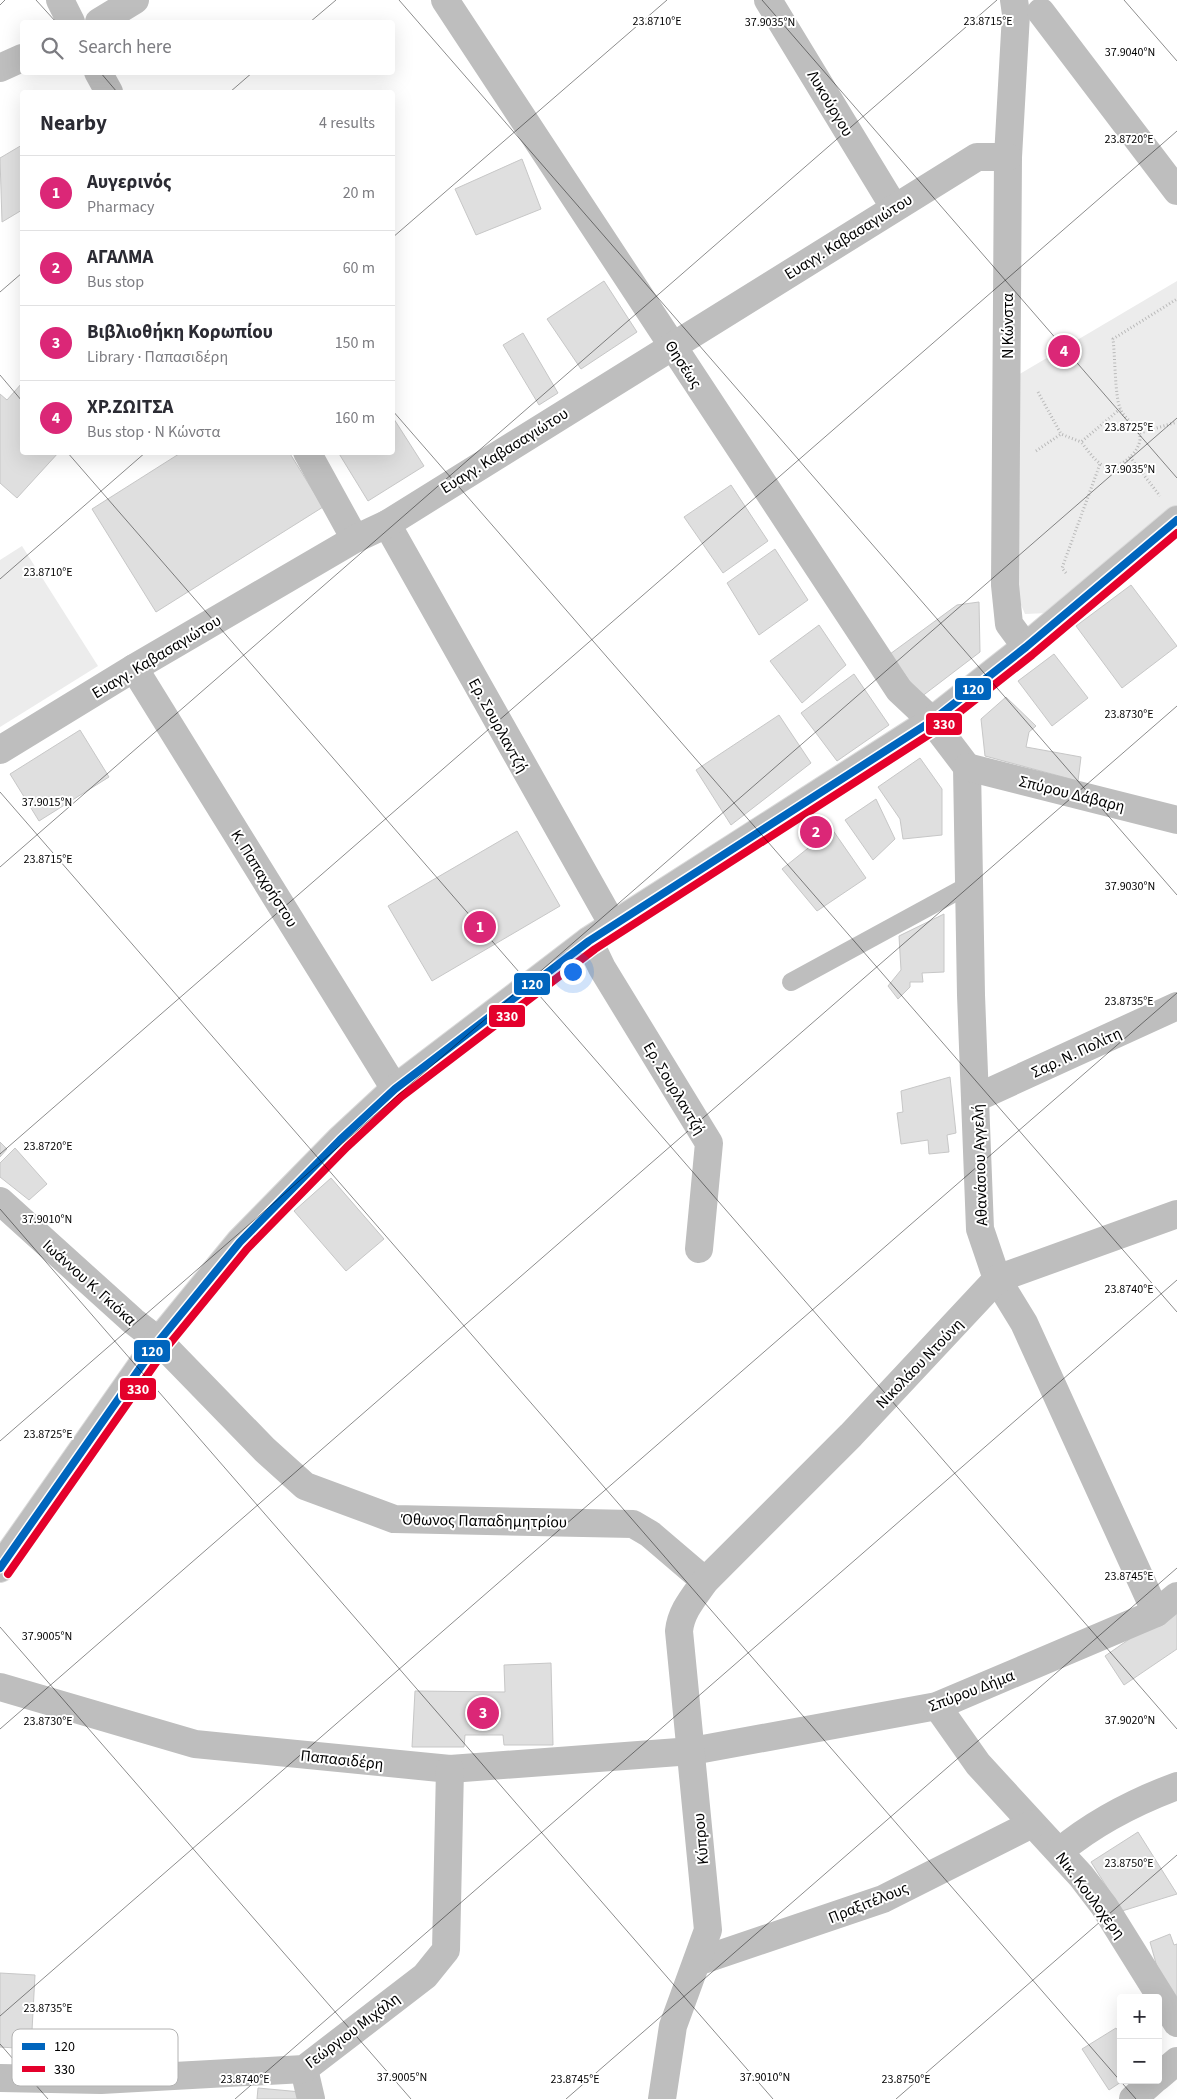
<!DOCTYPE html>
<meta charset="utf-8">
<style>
:root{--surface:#fff;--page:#f2f2f3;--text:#2b2b33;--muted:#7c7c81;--line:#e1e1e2;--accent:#db2777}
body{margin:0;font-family:"Source Sans 3",sans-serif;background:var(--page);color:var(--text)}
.controls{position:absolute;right:15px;bottom:15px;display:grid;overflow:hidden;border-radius:5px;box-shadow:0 5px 20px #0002}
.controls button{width:45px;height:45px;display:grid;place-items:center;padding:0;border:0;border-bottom:1px solid var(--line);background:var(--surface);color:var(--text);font:25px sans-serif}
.you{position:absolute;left:572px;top:971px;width:18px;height:18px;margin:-12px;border:4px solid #fff;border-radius:50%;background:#1a73e8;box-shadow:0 0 0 8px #1a73e833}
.badge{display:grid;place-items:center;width:32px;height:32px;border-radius:50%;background:var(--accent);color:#fff;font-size:16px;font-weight:700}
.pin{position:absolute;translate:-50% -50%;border:2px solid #fff;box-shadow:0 1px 5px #0006}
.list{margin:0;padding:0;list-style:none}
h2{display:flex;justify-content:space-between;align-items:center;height:65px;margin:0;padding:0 20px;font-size:21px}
h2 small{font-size:16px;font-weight:400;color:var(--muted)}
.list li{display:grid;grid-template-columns:32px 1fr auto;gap:15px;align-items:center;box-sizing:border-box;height:75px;padding:0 20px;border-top:1px solid var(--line)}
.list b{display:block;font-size:19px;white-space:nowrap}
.list p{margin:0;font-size:16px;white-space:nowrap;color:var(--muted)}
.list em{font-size:16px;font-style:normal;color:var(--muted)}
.icon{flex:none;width:28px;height:28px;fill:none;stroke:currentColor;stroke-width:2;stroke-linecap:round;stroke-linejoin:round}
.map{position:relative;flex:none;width:1177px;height:2099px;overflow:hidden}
.search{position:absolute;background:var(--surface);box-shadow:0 5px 20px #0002;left:20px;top:20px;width:375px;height:55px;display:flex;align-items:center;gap:12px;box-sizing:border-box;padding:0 18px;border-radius:5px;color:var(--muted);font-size:19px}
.panel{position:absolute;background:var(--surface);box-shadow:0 5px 20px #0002;left:20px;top:90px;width:375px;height:365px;border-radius:5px}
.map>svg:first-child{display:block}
.green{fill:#ececec}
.building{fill:#dfdfdf;stroke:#c7c7c7}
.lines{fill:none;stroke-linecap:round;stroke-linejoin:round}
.primary-casing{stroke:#dbdbdb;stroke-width:30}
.path{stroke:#b9b9b9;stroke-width:3;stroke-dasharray:1 2.5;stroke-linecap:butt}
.lane{stroke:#bebebe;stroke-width:18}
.street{stroke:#bebebe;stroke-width:28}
.primary{stroke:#bebebe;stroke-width:28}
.bus-1-casing{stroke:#fff;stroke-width:11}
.bus-2-casing{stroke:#fff;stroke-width:11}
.bus-1{stroke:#0065bd;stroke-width:8}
.bus-2{stroke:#e4002b;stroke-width:8}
.ticks{fill:none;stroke:#000;stroke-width:1;stroke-opacity:0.45}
.labels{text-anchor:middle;stroke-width:4;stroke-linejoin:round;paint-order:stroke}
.street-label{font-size:16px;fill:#000;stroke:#fff}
.key{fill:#fff;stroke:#b2b2b2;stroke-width:1}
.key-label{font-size:14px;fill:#000}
.ticks-label{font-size:12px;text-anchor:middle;fill:#000;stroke:#fff;stroke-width:4;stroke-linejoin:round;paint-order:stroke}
.line-badge{stroke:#fff;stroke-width:2}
.badge-label{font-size:14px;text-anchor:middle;font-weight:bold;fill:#fff}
</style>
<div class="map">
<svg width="1177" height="2099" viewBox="0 0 1177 2099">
<rect width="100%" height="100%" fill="#fff"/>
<g class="green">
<path d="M 1177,281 L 1177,505 L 1048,613 L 1025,614 L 1015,591 L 1018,375 Z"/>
<path d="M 22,546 L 98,666 L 0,727 L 0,560 Z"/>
</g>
<g class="building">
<path d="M 22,145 L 22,210 L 2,222 L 0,158 Z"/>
<path d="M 522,159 L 541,209 L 476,235 L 455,189 Z"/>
<path d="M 604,281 L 637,332 L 581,369 L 547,319 Z"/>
<path d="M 523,333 L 558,393 L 539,405 L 503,345 Z"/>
<path d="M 22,383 L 22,452 L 59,452 L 17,498 L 0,483 L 0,394 L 7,400 Z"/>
<path d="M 392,416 L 424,466 L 368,501 L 338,452 L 392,452 Z"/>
<path d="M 182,452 L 289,452 L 323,507 L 156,612 L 92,509 Z"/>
<path d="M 731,485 L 768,541 L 723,573 L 684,517 Z"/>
<path d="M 775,549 L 808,600 L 759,635 L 727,583 Z"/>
<path d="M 1131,585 L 1177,646 L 1122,688 L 1076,626 Z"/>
<path d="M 979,602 L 980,652 L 921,697 L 890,654 L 957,605 Z"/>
<path d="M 819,625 L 846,665 L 802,703 L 770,661 Z"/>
<path d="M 1054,654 L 1088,698 L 1052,726 L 1018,681 Z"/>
<path d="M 854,674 L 889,725 L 837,761 L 801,713 Z"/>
<path d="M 1006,697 L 1036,726 L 1029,732 L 1026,747 L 1081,757 L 1078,781 L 985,756 L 981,719 Z"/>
<path d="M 779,715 L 811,763 L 731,825 L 696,770 Z"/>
<path d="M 80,730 L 109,777 L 39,821 L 10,774 Z"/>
<path d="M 920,758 L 942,789 L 942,835 L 903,839 L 900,819 L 878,787 Z"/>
<path d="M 876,799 L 895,839 L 873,860 L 845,820 Z"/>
<path d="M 832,829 L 866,878 L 817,911 L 782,869 Z"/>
<path d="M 517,831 L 560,906 L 432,981 L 388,906 Z"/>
<path d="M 944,914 L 944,972 L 922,973 L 923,982 L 910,982 L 910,987 L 898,999 L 888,986 L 901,970 L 899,936 Z"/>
<path d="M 950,1077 L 956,1133 L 947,1135 L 949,1152 L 929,1154 L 928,1140 L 901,1144 L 897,1113 L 903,1112 L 901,1091 Z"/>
<path d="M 0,1142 L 7,1149 L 0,1157 Z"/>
<path d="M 15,1148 L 47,1184 L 29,1200 L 0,1177 L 0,1163 Z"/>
<path d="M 331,1178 L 384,1239 L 346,1271 L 294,1211 Z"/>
<path d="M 1177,1606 L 1177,1649 L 1124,1685 L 1105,1656 Z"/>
<path d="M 551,1663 L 553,1745 L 504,1745 L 503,1735 L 465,1735 L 464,1747 L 412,1747 L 415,1691 L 505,1692 L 504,1665 Z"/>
<path d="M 1138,1832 L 1177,1894 L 1122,1911 L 1091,1862 Z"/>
<path d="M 1170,1934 L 1174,1945 L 1177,1944 L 1177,2005 L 1161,1981 L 1150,1942 Z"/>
<path d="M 0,1973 L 35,1975 L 31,2049 L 0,2047 Z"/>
<path d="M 1116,2028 L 1121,2035 L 1121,2080 L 1124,2080 L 1109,2090 L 1082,2049 Z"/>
<path d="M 258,2088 L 301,2092 L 300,2099 L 257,2099 Z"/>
</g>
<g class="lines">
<g class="primary-casing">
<path id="primary" d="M 0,1568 L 159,1341 L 240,1242 L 340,1140 L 395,1089 L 589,941 L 932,721 L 1026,647 L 1177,520"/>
</g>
<g class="path">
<path d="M 1038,392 L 1061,434"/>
<path d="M 1120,409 L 1081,442 C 1088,450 1098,467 1109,467 C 1123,468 1145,447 1139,433 C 1136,424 1123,418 1120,408 C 1115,397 1115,354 1113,339 L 1177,299"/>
<path d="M 1140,433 L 1177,422"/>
<path d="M 1036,451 L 1061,434 L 1081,442"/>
<path d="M 1130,457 L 1160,496"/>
<path d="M 1066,573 L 1062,568 L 1100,464"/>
</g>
<path class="lane" d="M 791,982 L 969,885"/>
<g class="street">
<path d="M 60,0 L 71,22"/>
<path d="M 445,0 L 899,690 L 932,721 L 967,767 L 971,995 L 980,1229 L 997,1279 L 1024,1323 L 1156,1613"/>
<path d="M 768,0 L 894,207"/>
<path d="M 1014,0 L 1016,14 L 1008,157 L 1005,585 L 1009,624 L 1026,647"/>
<path d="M 1041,12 L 1177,191"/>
<path d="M 99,22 L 135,0"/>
<path d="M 0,68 L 22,58"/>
<path d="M 98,72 L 109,92"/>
<path d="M 307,452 L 355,539"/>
<path d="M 387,524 L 613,925"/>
<path d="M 134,668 L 395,1089"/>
<path d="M 0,750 L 134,668 L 355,539 L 387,524 L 977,157 L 1008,157"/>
<path d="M 967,767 L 1177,820"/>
<path d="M 589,941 L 602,968 L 709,1143 L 699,1249"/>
<path d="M 976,1098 L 1177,1006"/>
<path d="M 0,1201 L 133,1321 L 159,1341 L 265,1450 L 305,1486 L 394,1519 L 633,1524 L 650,1534 L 705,1581"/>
<path d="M 0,1687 L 195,1744 L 450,1769 L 692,1751 L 937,1706 L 1156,1613 L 1177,1596"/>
<path d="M 937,1706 L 978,1764 L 1081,1876 L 1104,1906 L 1177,2023"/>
<path d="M 1060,1851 C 1095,1822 1134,1802 1177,1786"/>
<path d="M 697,1962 L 883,1899 L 1032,1824"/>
<path d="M 304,2069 L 311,2099"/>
<path d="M 1158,2077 L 1177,2061"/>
<path d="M 0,2078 L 101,2080 L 304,2069 L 425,1976 L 446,1950 L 450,1769"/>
<path d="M 662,2099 L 673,2026 L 708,1930 L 679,1631 C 681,1611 694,1597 705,1581 L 851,1435 L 997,1279 L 1177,1214"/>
<path d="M 1133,2099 L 1154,2080"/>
</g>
<use href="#primary" class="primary"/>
<g class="bus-1-casing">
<path id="bus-1" d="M 0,1568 L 159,1341 L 240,1242 L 340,1140 L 395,1089 L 589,941 L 932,721 L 1026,647 L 1177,520"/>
</g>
<g class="bus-2-casing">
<path id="bus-2" d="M 8,1574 L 167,1347 L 247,1249 L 347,1147 L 401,1097 L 595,949 L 938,729 L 1032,655 L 1177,533"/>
</g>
<use href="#bus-1" class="bus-1"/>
<use href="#bus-2" class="bus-2"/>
</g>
<path class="ticks" d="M 36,0 L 56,22M 399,0 L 1177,895M 762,0 L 1177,478M 1124,0 L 1177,61M 0,5 L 5,0M 310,22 L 336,0M 100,72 L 117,92M 230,92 L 253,72M 392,238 L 667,0M 0,292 L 22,273M 0,375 L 22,401M 392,410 L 1177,1312M 67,452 L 1177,1729M 0,579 L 146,452M 0,792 L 1136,2099M 0,867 L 997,0M 0,1154 L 1177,131M 0,1209 L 773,2099M 0,1441 L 1177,418M 0,1627 L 411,2099M 0,1729 L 1177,706M 0,2016 L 1177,993M 0,2044 L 48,2099M 235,2099 L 1177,1280M 566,2099 L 1177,1568M 896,2099 L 1177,1855"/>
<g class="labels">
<g class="street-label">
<text transform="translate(831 103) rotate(59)" y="6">Λυκούργου</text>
<text transform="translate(848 236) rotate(-32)" y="6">Ευαγγ. Καβασαγιώτου</text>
<text transform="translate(1007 326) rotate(-90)" y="6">Ν Κώνστα</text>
<text transform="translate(684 364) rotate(57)" y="6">Θησέως</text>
<text transform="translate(504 450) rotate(-32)" y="6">Ευαγγ. Καβασαγιώτου</text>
<text transform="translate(156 656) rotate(-31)" y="6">Ευαγγ. Καβασαγιώτου</text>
<text transform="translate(499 725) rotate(61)" y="6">Ερ. Σουρλαντζή</text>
<text transform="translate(1072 793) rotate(14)" y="6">Σπύρου Δάβαρη</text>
<text transform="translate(265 878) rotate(58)" y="6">Κ. Παπαχρήστου</text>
<text transform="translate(1076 1052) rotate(-25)" y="6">Σαρ. Ν. Πολίτη</text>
<text transform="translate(675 1088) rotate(59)" y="6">Ερ. Σουρλαντζή</text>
<text transform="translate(979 1165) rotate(-92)" y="6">Αθανάσιου Αγγελή</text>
<text transform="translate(90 1282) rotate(42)" y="6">Ιωάννου Κ. Γκιόκα</text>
<text transform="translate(919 1363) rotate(-46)" y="6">Νικολάου Ντούνη</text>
<text transform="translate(484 1520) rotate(1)" y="6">Όθωνος Παπαδημητρίου</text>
<text transform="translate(971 1690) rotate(-21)" y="6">Σπύρου Δήμα</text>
<text transform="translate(342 1759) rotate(6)" y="6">Παπασιδέρη</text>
<text transform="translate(700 1839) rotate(-95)" y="6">Κύπρου</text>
<text transform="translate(1091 1895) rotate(53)" y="6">Νικ. Κουλοχέρη</text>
<text transform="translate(868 1902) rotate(-22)" y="6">Πραξιτέλους</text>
<text transform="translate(352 2030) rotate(-37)" y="6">Γεώργιου Μιχάλη</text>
</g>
</g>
<rect x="12" y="2029" width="166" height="57" rx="8" class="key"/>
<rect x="22" y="2043" width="23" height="7" fill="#0065bd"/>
<rect x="22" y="2066" width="23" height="6" fill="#e4002b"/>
<g class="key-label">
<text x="54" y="2051">120</text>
<text x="54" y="2074">330</text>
</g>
<g class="ticks-label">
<text x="657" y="25">23.8710°E</text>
<text x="988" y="25">23.8715°E</text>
<text x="770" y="26">37.9035°N</text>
<text x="1130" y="56">37.9040°N</text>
<text x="1129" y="143">23.8720°E</text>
<text x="1129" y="431">23.8725°E</text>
<text x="1130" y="473">37.9035°N</text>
<text x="48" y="576">23.8710°E</text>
<text x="1129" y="718">23.8730°E</text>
<text x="47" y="806">37.9015°N</text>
<text x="48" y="863">23.8715°E</text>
<text x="1130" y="890">37.9030°N</text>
<text x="1129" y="1005">23.8735°E</text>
<text x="48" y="1150">23.8720°E</text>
<text x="47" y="1223">37.9010°N</text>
<text x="1129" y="1293">23.8740°E</text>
<text x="48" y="1438">23.8725°E</text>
<text x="1129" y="1580">23.8745°E</text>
<text x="47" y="1640">37.9005°N</text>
<text x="1130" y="1724">37.9020°N</text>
<text x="48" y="1725">23.8730°E</text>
<text x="1129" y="1867">23.8750°E</text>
<text x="48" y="2012">23.8735°E</text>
<text x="402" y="2081">37.9005°N</text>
<text x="765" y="2081">37.9010°N</text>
<text x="245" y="2083">23.8740°E</text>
<text x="575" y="2083">23.8745°E</text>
<text x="906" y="2083">23.8750°E</text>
</g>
<g class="line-badge">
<rect x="954" y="677" width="38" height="24" rx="5" fill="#0065bd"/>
<rect x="925" y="712" width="38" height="24" rx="5" fill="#e4002b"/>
<rect x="513" y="972" width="38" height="24" rx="5" fill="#0065bd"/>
<rect x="488" y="1004" width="38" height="24" rx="5" fill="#e4002b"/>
<rect x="133" y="1339" width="38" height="24" rx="5" fill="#0065bd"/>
<rect x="119" y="1377" width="38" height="24" rx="5" fill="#e4002b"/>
</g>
<g class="badge-label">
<text x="973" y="694">120</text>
<text x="944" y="729">330</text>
<text x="532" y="989">120</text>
<text x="507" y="1021">330</text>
<text x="152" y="1356">120</text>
<text x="138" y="1394">330</text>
</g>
</svg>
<div class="controls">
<button>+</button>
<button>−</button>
</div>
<div class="you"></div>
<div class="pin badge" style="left:480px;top:927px">1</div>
<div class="pin badge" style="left:816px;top:832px">2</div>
<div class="pin badge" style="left:483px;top:1713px">3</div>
<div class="pin badge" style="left:1064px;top:351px">4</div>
<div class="search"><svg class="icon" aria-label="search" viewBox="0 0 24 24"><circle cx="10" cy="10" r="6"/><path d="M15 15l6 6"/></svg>Search here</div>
<section class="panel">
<h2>Nearby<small>4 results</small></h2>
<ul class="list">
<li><span class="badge">1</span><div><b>Αυγερινός</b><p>Pharmacy</p></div><em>20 m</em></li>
<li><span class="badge">2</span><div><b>ΑΓΑΛΜΑ</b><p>Bus stop</p></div><em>60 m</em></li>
<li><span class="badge">3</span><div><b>Βιβλιοθήκη Κορωπίου</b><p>Library · Παπασιδέρη</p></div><em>150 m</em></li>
<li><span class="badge">4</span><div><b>ΧΡ.ΖΩΙΤΣΑ</b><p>Bus stop · Ν Κώνστα</p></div><em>160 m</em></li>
</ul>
</section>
</div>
